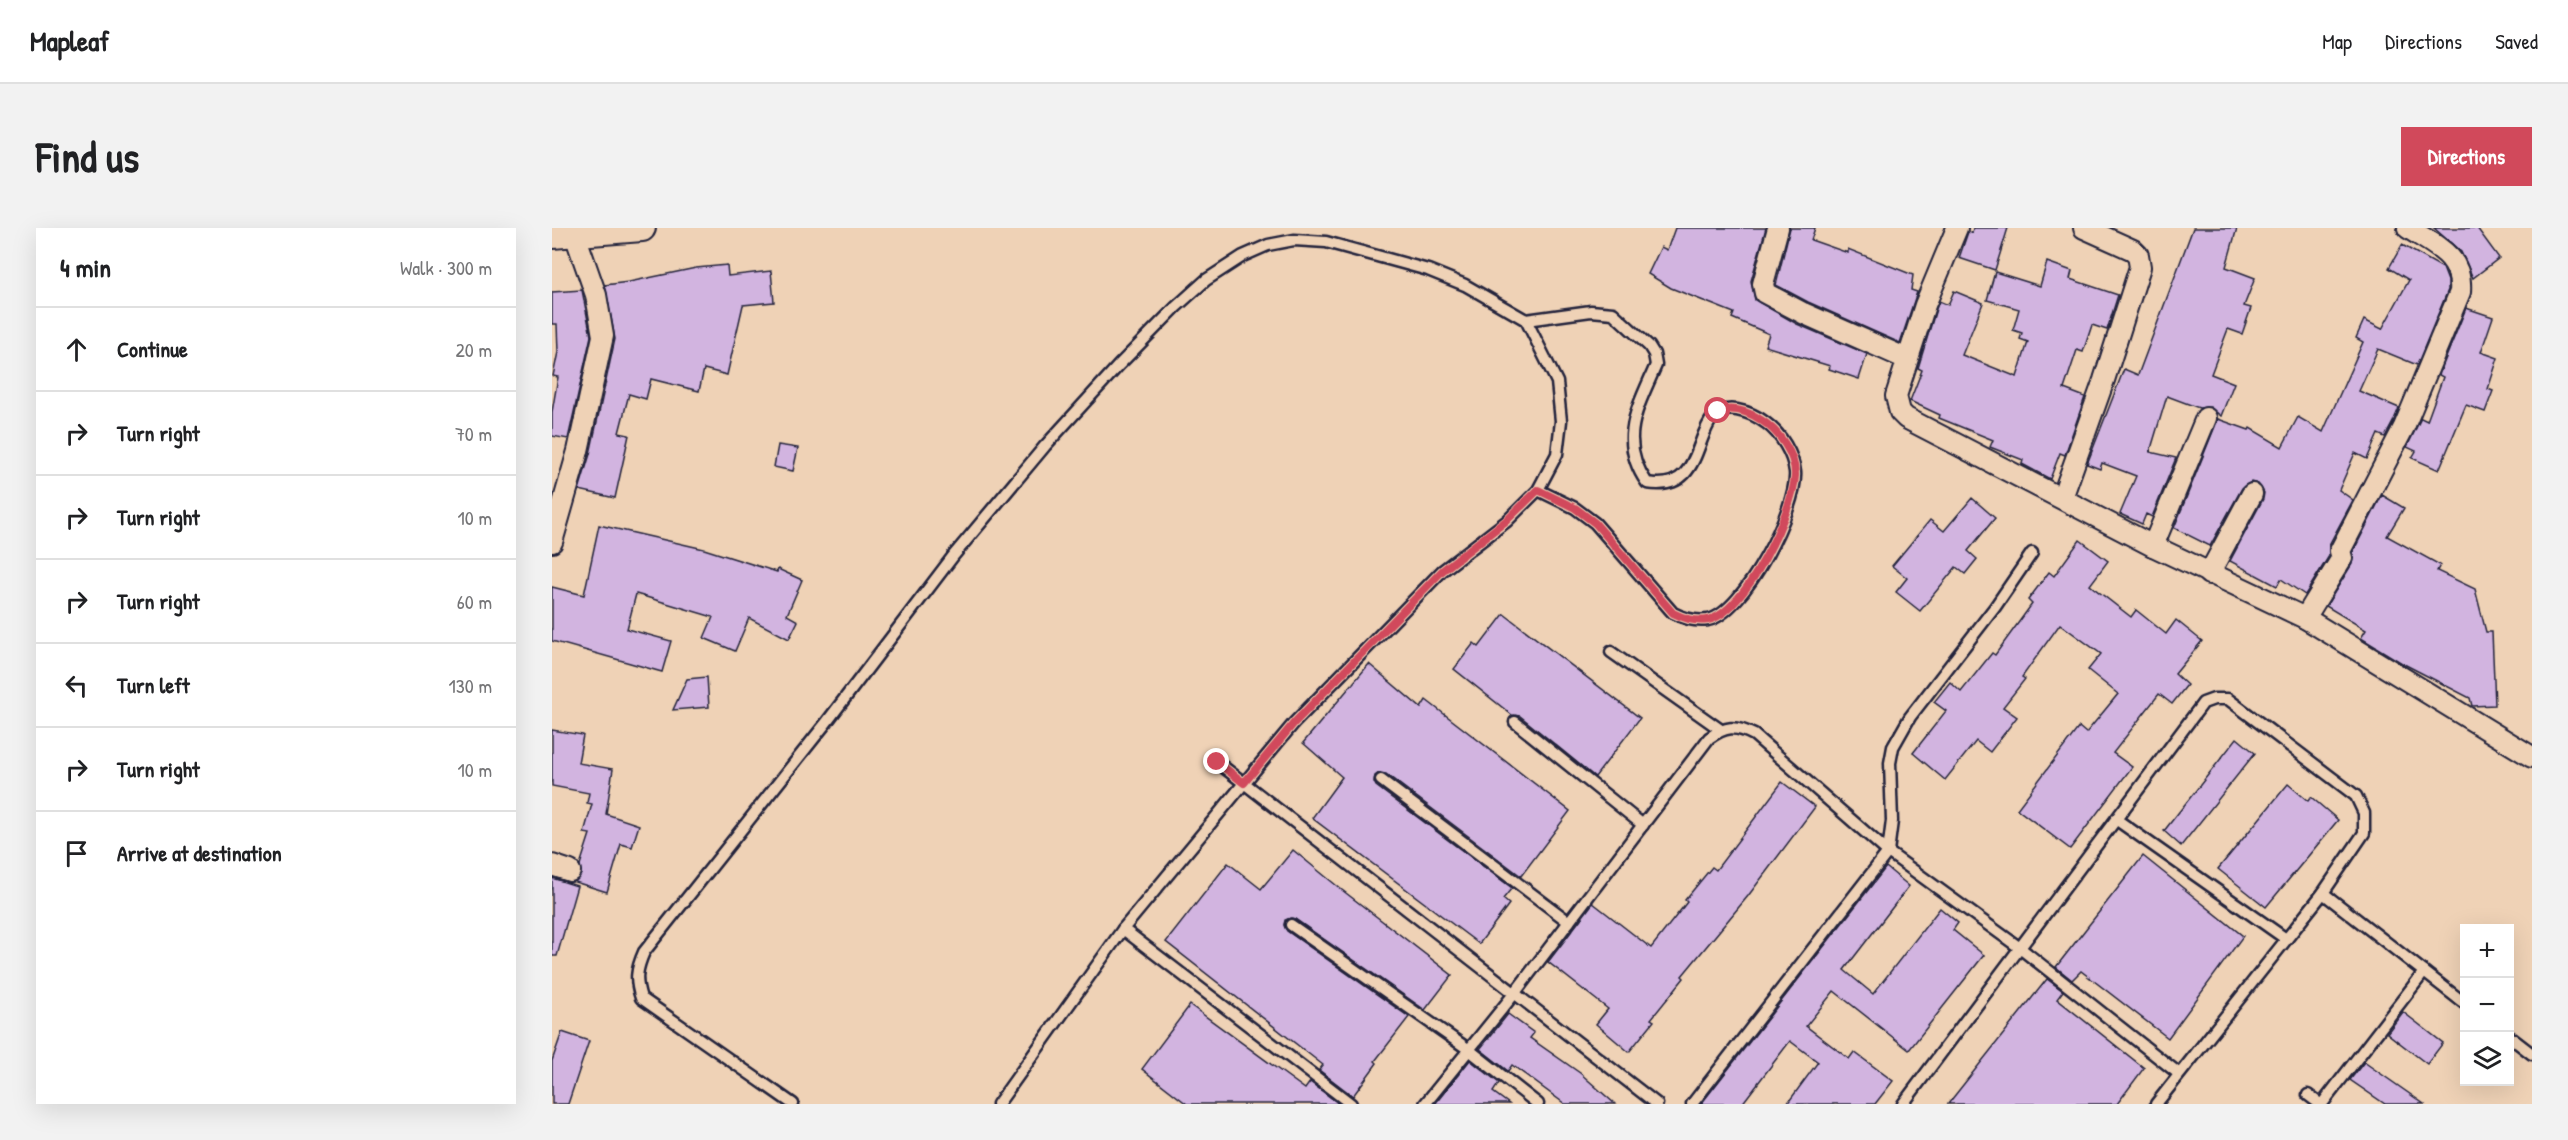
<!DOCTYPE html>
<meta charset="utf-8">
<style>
:root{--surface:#fff;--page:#f2f2f2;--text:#202124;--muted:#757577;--line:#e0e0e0;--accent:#d1495b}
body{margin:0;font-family:"Patrick Hand",sans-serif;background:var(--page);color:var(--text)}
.controls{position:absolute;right:18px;bottom:18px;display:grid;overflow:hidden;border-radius:0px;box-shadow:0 6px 24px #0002}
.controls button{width:54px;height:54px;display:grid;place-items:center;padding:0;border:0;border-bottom:2px solid var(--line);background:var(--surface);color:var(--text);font:30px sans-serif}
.stop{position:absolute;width:18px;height:18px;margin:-14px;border:4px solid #d1495b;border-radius:50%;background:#fff}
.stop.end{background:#d1495b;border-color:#fff;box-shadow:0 2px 6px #0008}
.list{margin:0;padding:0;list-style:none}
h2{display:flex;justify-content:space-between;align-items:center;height:78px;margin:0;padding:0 24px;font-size:26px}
h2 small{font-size:20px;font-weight:400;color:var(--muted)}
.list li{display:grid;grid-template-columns:39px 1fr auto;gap:18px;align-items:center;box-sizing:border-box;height:84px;padding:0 24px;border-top:2px solid var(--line)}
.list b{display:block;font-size:22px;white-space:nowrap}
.list em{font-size:20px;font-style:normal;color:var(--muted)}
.icon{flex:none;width:33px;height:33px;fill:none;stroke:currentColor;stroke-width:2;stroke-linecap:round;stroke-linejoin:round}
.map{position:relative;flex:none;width:1980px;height:876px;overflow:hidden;border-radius:0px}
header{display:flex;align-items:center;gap:36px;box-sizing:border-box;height:84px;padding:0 30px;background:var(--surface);border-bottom:2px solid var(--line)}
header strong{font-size:28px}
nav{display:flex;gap:33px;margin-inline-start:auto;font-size:21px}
.intro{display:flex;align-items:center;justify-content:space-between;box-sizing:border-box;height:144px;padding:0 36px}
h1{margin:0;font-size:42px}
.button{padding:15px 27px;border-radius:0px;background:var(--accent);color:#fff;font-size:21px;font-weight:700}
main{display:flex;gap:36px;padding:0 36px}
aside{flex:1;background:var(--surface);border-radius:0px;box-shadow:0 6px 24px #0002}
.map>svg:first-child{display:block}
.building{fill:#d2b4e0;stroke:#22223b;stroke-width:1.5}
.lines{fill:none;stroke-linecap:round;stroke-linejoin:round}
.service-casing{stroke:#22223b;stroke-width:15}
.minor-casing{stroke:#22223b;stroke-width:24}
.tertiary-casing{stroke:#22223b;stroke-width:30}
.service{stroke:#efd2b6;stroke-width:10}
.minor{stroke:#efd2b6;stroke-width:20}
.tertiary{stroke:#efd2b6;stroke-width:26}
.route{stroke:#d1495b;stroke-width:8}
</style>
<header>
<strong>Mapleaf</strong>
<nav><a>Map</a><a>Directions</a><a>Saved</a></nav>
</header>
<div class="intro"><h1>Find us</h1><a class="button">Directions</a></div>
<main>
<aside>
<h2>4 min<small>Walk · 300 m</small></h2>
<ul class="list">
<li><svg class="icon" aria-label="ahead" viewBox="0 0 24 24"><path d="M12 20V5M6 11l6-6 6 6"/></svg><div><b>Continue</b></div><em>20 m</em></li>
<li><svg class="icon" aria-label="right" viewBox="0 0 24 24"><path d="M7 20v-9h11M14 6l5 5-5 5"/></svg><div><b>Turn right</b></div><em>70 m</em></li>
<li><svg class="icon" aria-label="right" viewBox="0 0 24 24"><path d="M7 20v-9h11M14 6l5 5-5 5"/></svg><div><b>Turn right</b></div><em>10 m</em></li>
<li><svg class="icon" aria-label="right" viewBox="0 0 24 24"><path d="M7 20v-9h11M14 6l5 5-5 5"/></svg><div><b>Turn right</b></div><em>60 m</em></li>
<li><svg class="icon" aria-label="left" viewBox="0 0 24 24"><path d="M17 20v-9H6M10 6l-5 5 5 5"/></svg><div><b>Turn left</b></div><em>130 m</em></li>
<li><svg class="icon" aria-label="right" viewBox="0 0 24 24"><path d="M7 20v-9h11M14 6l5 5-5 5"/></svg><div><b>Turn right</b></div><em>10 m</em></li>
<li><svg class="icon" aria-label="arrive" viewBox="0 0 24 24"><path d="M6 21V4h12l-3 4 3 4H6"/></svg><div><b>Arrive at destination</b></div></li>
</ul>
</aside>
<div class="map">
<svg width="1980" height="876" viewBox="0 0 1980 876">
<rect width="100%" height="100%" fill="#efd2b6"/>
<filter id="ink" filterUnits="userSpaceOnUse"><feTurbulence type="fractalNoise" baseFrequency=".0167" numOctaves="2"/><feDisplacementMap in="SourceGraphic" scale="12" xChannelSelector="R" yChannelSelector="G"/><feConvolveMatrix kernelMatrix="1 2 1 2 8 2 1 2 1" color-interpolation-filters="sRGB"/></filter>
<g filter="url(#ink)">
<g class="building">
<path d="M 1123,0 L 1214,0 L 1199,53 L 1203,72 L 1245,96 L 1315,126 L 1307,151 L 1277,141 L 1278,138 L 1213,118 L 1217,106 L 1180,90 L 1182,85 L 1119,60 L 1096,46 L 1109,19 L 1115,22 Z"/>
<path d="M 1238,0 L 1263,0 L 1259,12 L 1296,25 L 1296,21 L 1361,47 L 1359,62 L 1365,64 L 1348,115 L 1256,74 L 1224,57 Z"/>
<path d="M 1421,0 L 1456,0 L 1443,42 L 1407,30 L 1416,4 L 1420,5 Z"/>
<path d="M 1641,0 L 1685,0 L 1674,39 L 1703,50 L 1692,78 L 1699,80 L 1690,106 L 1676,101 L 1659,146 L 1682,155 L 1669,188 L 1658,179 L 1647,180 L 1615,168 L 1598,224 L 1624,230 L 1600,289 L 1594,286 L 1590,296 L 1568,286 L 1584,248 L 1550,235 L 1548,241 L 1535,236 L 1572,141 L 1586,147 Z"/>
<path d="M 1882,0 L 1925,0 L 1947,30 L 1921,50 L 1909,24 Z"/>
<path d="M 1850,17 L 1891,40 L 1896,53 L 1896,62 L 1865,137 L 1826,121 L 1807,163 L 1847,180 L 1841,194 L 1833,209 L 1826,206 L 1815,231 L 1803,225 L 1787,262 L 1801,272 L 1777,317 L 1777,328 L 1753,367 L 1729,351 L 1725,358 L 1678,333 L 1711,271 L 1712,265 L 1706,256 L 1699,254 L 1690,260 L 1658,318 L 1622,300 L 1666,191 L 1697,202 L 1698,200 L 1730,219 L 1746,189 L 1771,204 L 1811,114 L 1804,110 L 1812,92 L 1830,101 L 1857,52 L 1837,40 Z"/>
<path d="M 1495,34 L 1520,43 L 1518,51 L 1566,67 L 1555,102 L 1540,97 L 1531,124 L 1525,122 L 1512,161 L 1533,169 L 1513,227 L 1508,225 L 1498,251 L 1470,236 L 1471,232 L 1438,219 L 1441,212 L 1387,190 L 1388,187 L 1358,173 L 1370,142 L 1366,140 L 1384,81 L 1387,73 L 1396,77 L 1402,63 L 1431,75 L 1410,127 L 1465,149 L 1476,114 L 1468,111 L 1470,105 L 1461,102 L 1467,81 L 1435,72 L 1443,44 L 1488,58 Z"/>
<path d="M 175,37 L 176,48 L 219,43 L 222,74 L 191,77 L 175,147 L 152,141 L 147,163 L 99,151 L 94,171 L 77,166 L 67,205 L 77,207 L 63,270 L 27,262 L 38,226 L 63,111 L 53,57 L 77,54 L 144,40 Z"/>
<path d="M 30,62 L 39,108 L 16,211 L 0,208 L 0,184 L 6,149 L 1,148 L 6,124 L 5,96 L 0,96 L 0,64 Z"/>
<path d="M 1914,80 L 1941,89 L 1929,124 L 1946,130 L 1936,161 L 1941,163 L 1933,184 L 1914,177 L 1887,242 L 1860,230 L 1864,223 L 1855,219 L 1869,190 L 1875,193 L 1891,149 L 1887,147 Z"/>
<path d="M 226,217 L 246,220 L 241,243 L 222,239 Z"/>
<path d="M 1830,267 L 1852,280 L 1835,308 L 1888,337 L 1885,343 L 1923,361 L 1934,404 L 1940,404 L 1943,477 L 1920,478 L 1918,470 L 1850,435 L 1809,410 L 1814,402 L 1774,378 L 1800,336 L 1801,324 Z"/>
<path d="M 1420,270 L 1443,290 L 1416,323 L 1425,331 L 1413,346 L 1404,339 L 1368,383 L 1344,364 L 1355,350 L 1340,338 L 1378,292 L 1392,303 Z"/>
<path d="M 47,297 L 152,321 L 225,344 L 226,341 L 250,352 L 235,387 L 246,393 L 237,411 L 197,390 L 183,423 L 152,410 L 161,389 L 84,366 L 75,401 L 119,413 L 110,444 L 0,413 L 0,359 L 32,367 Z"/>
<path d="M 1528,312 L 1556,333 L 1538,357 L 1579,389 L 1584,382 L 1614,406 L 1624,392 L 1650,413 L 1623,446 L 1635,457 L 1620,476 L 1607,466 L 1561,525 L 1580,539 L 1518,621 L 1465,581 L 1527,499 L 1534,505 L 1566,466 L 1536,442 L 1549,426 L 1508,396 L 1470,449 L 1473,451 L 1451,479 L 1465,489 L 1438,524 L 1424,513 L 1393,552 L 1361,525 L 1394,483 L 1382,474 L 1398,454 L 1409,464 L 1440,425 L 1443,427 L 1480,376 L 1476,372 L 1497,344 L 1502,348 Z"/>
<path d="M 952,386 L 1088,490 L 1043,549 L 968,488 L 960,487 L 902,441 L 922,415 L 927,419 Z"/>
<path d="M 817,436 L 869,480 L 874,472 L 1018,583 L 969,648 L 834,546 L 827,545 L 823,548 L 822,554 L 824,558 L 960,660 L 951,671 L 957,676 L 927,716 L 760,590 L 790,549 L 751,515 Z"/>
<path d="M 155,449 L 157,479 L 121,482 L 135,451 Z"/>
<path d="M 0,502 L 31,507 L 26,535 L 61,541 L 54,586 L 87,597 L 80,619 L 69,616 L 55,664 L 23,654 L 29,646 L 28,637 L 38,606 L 32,605 L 40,576 L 35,575 L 37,565 L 0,558 Z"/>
<path d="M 1685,510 L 1703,525 L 1629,618 L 1612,603 Z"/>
<path d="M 1230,554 L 1263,579 L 1196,668 L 1130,748 L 1132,750 L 1099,791 L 1102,793 L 1077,824 L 1044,796 L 1056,781 L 996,734 L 1041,675 L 1099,720 L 1135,674 L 1133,672 L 1160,639 L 1164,642 Z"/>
<path d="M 1736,556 L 1756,573 L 1759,569 L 1786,592 L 1714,679 L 1666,641 Z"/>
<path d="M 741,622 L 790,662 L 900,747 L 873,782 L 743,691 L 739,690 L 733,692 L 732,697 L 735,703 L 857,789 L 823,833 L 825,835 L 801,868 L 767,842 L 771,837 L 614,714 L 676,635 L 709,661 Z"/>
<path d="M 1591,628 L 1691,708 L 1616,810 L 1529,743 L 1520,752 L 1504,739 Z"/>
<path d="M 1334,639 L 1357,658 L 1292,742 L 1321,766 L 1388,680 L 1406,695 L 1401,702 L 1432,727 L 1357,822 L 1282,763 L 1254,798 L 1297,831 L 1302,824 L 1341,853 L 1323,876 L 1235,876 L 1266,834 L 1238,813 L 1190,876 L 1149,876 Z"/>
<path d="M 0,650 L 25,658 L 5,728 L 0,728 Z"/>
<path d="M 1495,751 L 1511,763 L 1505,771 L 1592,840 L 1565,876 L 1396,876 Z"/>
<path d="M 638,777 L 753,861 L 758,854 L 787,876 L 635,876 L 590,841 Z"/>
<path d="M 1851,784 L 1891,815 L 1875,836 L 1835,805 Z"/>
<path d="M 956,786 L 982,805 L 978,810 L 1028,845 L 1063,876 L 1013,876 L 960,837 L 956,843 L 928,821 Z"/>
<path d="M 10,804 L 37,813 L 16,876 L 0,876 L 0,833 Z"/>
<path d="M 918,832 L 947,855 L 941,864 L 957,876 L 883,876 Z"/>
<path d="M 1812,834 L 1872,876 L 1833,876 L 1798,852 Z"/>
</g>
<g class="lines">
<g class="service-casing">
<g id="service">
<path d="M 1059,424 L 1169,502"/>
<path d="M 963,494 L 1091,597"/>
<path d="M 665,534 L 1105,876"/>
<path d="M 829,552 L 1017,694"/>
<path d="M 1565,592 L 1734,711"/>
<path d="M 1771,665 L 1912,775"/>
<path d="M 739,697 L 916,821 L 986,876"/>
<path d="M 571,701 L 799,876"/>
<path d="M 1958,809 L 1980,826"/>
<path d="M 1756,867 L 1768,876"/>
<path d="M 241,876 L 89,770 C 83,752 84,742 92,724 L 274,495 L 402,327 L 493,218 L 567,137 L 624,79 L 654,52 L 691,28 L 716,17 L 742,12 L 774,14 L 876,42 L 913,57 L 974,92 L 1039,83 L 1061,85 L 1097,118 L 1102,126 L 1104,137 C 1086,179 1065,212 1095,255 C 1163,267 1135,173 1185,182 C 1196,184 1205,188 1214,195 C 1229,206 1241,226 1243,244 C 1246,279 1192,385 1156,392 C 1144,394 1131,390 1121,385 L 1043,295 L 1023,280 L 986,262"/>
<path d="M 446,876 L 571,701 L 742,495 L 890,343 L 955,293 L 986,262 L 1005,226 L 1009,193 L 1005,154 L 974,92"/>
<path d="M 873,876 L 962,766 L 1157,510 C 1174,498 1183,497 1202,507 L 1336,624 L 1468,720 L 1626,845"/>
<path d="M 1140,876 L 1336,624 L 1340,593 L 1338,535 L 1341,519 L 1358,489 L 1443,379 L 1480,325"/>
<path d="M 1351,876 L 1651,475 L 1662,471 L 1676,471 L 1804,568 L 1812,585 L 1812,605 L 1771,665 L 1604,876"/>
<path d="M 1770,876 L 1872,744"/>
</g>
</g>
<g class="minor-casing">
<g id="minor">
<path d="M 1226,0 L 1211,56 L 1213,65 L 1251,85 L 1355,131"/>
<path d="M 1405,0 L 1373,77 L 1344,168 L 1348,184 L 1354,190 L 1601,318 L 1753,390 L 1980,529"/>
<path d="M 1510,270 L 1552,152 L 1588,39 L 1586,27 L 1581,22 L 1532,0"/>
<path d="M 0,314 L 26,223 L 51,108 L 44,67 L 22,4"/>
<path d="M 1601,318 L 1654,190"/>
<path d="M 1657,346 L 1700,266"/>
<path d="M 1753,390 L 1790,330 L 1788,323 L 1852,199 L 1908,64 C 1911,27 1883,18 1856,0"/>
<path d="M 0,637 L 18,643"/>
</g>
</g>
<g class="tertiary-casing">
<path id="tertiary" d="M 0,7 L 90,0"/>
</g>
<use href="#service" class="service"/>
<use href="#minor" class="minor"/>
<use href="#tertiary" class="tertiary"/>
</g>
</g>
<g class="lines" filter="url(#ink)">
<path class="route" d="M 665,534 L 692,555 L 742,495 L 890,343 L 955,292 L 986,262 L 1023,280 L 1043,295 L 1121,385 C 1131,390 1145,394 1156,392 C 1193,385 1241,284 1243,248 C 1244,227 1227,203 1209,192 C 1196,183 1182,179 1166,183"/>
</g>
</svg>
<div class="controls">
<button>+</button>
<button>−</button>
<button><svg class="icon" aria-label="layers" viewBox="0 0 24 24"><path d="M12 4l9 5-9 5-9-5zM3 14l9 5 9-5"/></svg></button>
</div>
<div class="stop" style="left:1166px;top:183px"></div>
<div class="stop end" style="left:665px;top:534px"></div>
</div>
</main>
